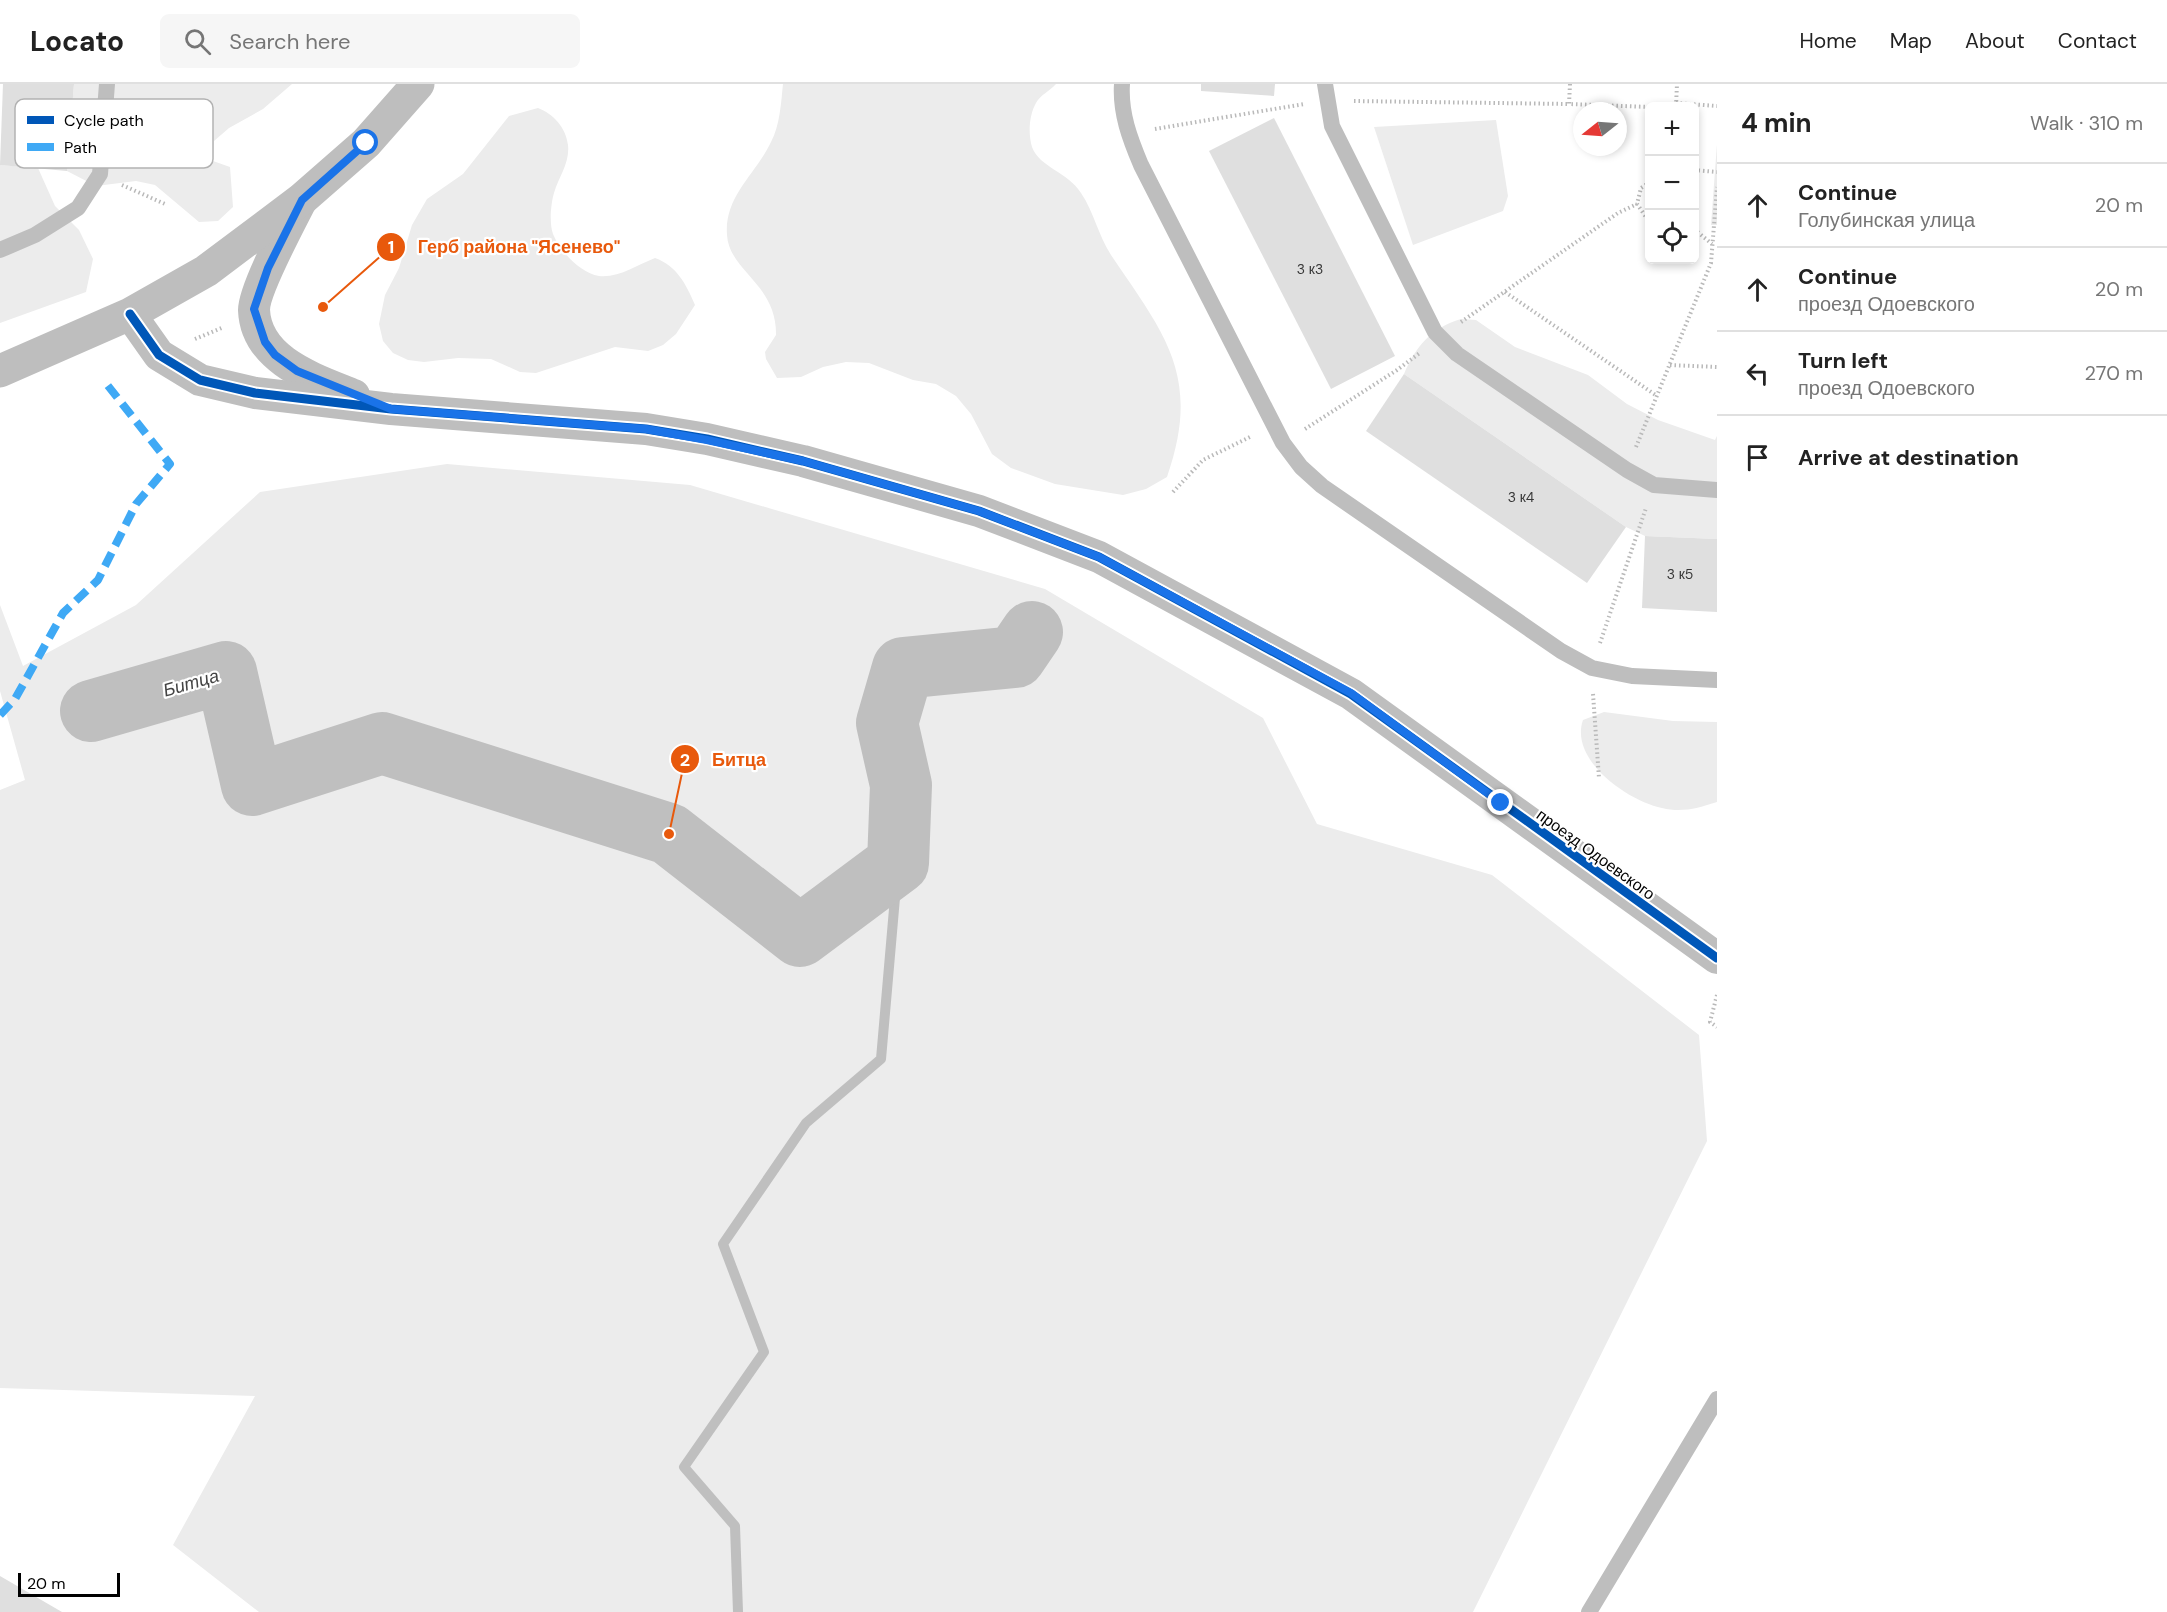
<!DOCTYPE html>
<meta charset="utf-8">
<style>
:root{--surface:#fff;--page:#f6f6f6;--text:#222;--muted:#767676;--line:#e0e0e0}
body{margin:0;font-family:"DM Sans",sans-serif;background:var(--page);color:var(--text)}
.controls{position:absolute;right:18px;top:18px;display:grid;overflow:hidden;border-radius:9px;box-shadow:0 3px 9px #0003}
.controls button{width:54px;height:54px;display:grid;place-items:center;padding:0;border:0;border-bottom:2px solid var(--line);background:var(--surface);color:var(--text);font:30px sans-serif}
.compass{position:absolute;left:1573px;top:18px;width:54px;height:54px;border-radius:50%;background:var(--surface);box-shadow:0 3px 9px #0003;rotate:253deg}
.scale{position:absolute;left:18px;bottom:15px;width:102px;box-sizing:border-box;padding-left:6px;border:3px solid #000;border-top:0;font-size:16px;line-height:21px;white-space:nowrap;color:#000;-webkit-text-stroke:4px #fff;paint-order:stroke}
.stop{position:absolute;width:18px;height:18px;margin:-14px;border:4px solid #1a73e8;border-radius:50%;background:#fff}
.stop.end{background:#1a73e8;border-color:#fff;box-shadow:0 2px 6px #0008}
.list{margin:0;padding:0;list-style:none}
h2{display:flex;justify-content:space-between;align-items:center;height:78px;margin:0;padding:0 24px;font-size:26px}
h2 small{font-size:20px;font-weight:400;color:var(--muted)}
.list li{display:grid;grid-template-columns:39px 1fr auto;gap:18px;align-items:center;box-sizing:border-box;height:84px;padding:0 24px;border-top:2px solid var(--line)}
.list b{display:block;font-size:22px;white-space:nowrap}
.list p{margin:0;font-size:20px;white-space:nowrap;color:var(--muted)}
.list em{font-size:20px;font-style:normal;color:var(--muted)}
.icon{flex:none;width:33px;height:33px;fill:none;stroke:currentColor;stroke-width:2;stroke-linecap:round;stroke-linejoin:round}
.map{position:relative;flex:none;width:1717px;height:1528px;overflow:hidden}
header{display:flex;align-items:center;gap:36px;box-sizing:border-box;height:84px;padding:0 30px;background:var(--surface);border-bottom:2px solid var(--line)}
header strong{font-size:28px}
nav{display:flex;gap:33px;margin-inline-start:auto;font-size:21px}
.search{width:420px;height:54px;background:var(--page);display:flex;align-items:center;gap:15px;box-sizing:border-box;padding:0 21px;border-radius:9px;color:var(--muted);font-size:22px}
main{display:flex}
aside{flex:1;background:var(--surface)}
.map>svg:first-child{display:block}
.green{fill:#ececec}
.lines{fill:none;stroke-linecap:round;stroke-linejoin:round}
.stream{stroke:#bfbfbf;stroke-width:10}
.river{stroke:#bfbfbf;stroke-width:62}
.building{fill:#dfdfdf}
.path{stroke:#b9b9b9;stroke-width:4;stroke-dasharray:1.5 3;stroke-linecap:butt}
.service{stroke:#bebebe;stroke-width:16}
.minor{stroke:#bebebe;stroke-width:32}
.tertiary{stroke:#bebebe;stroke-width:33}
.quiet{stroke:#3fa9f5;stroke-width:8;stroke-dasharray:15 8;stroke-linecap:butt}
.cycleway-casing{stroke:#fff;stroke-width:13}
.cycleway{stroke:#0057b8;stroke-width:9}
.route{stroke:#1a73e8;stroke-width:8}
.labels{text-anchor:middle;stroke-width:4.5;stroke-linejoin:round;paint-order:stroke}
.number-label{font-size:14px;fill:#383838}
.street-label{font-size:16px;fill:#000;stroke:#fff}
.water-label{font-size:18px;font-style:italic;fill:#444;stroke:#fff}
.key{fill:#fff;stroke:#b2b2b2;stroke-width:1.5}
.key-label{font-size:16px;fill:#000}
.leader{fill:none;stroke:#e8590c;stroke-width:2}
.callout-dot{fill:#e8590c;stroke:#fff;stroke-width:2}
.mark-label{font-size:18px;text-anchor:middle;font-weight:bold;fill:#fff}
.callout-label{font-size:18px;text-anchor:middle;font-weight:bold;fill:#e8590c;stroke:#fff;stroke-width:4.5;stroke-linejoin:round;paint-order:stroke}
</style>
<header>
<strong>Locato</strong>
<div class="search"><svg class="icon" aria-label="search" viewBox="0 0 24 24"><circle cx="10" cy="10" r="6"/><path d="M15 15l6 6"/></svg>Search here</div>
<nav><a>Home</a><a>Map</a><a>About</a><a>Contact</a></nav>
</header>
<main>
<div class="map">
<svg width="1717" height="1528" viewBox="0 0 1717 1528">
<rect width="100%" height="100%" fill="#fff"/>
<g class="green">
<path d="M 74,0 L 292,0 L 263,25 L 229,44 L 214,57 L 213,77 L 230,83 L 233,123 L 218,137 L 199,138 L 155,101 L 136,97 L 96,102 L 67,87 Z"/>
<path d="M 783,0 L 1056,0 C 1050,7 1040,11 1036,19 C 1029,31 1028,50 1032,63 C 1039,83 1068,88 1081,109 C 1094,128 1098,151 1111,171 C 1165,251 1202,292 1167,393 L 1146,405 L 1123,411 L 1055,400 L 1011,384 L 992,370 L 971,330 L 956,312 L 936,300 L 913,296 L 869,279 L 846,278 L 823,283 L 801,293 L 777,294 L 766,275 L 765,268 L 776,251 C 777,200 729,187 727,151 C 724,112 756,90 771,58 C 780,41 781,19 783,0 Z"/>
<path d="M 538,24 C 553,30 566,43 568,61 C 570,79 559,92 554,109 C 551,119 549,139 553,150 C 560,167 580,189 599,192 C 619,194 637,181 655,174 C 677,182 686,200 695,221 L 676,250 L 663,261 L 648,267 L 615,263 L 536,289 L 520,288 L 491,275 L 458,274 L 424,278 L 408,276 L 393,269 L 383,257 L 379,240 L 385,211 L 399,184 L 412,141 L 427,115 L 463,90 L 509,32 Z"/>
<path d="M 1496,36 L 1508,112 L 1503,127 L 1413,161 L 1374,43 Z"/>
<path d="M 1717,60 L 1717,141 L 1711,141 Z"/>
<path d="M 0,81 L 38,84 L 55,122 L 79,146 L 93,175 L 86,208 L 0,239 Z"/>
<path d="M 1461,235 L 1476,236 L 1515,263 L 1588,291 L 1627,320 L 1658,336 L 1715,356 L 1717,352 L 1717,455 L 1645,452 L 1626,443 L 1404,290 C 1416,262 1431,244 1461,235 Z"/>
<path d="M 447,380 L 690,401 L 1045,505 L 1263,634 L 1317,740 L 1492,791 L 1699,951 L 1707,1057 L 1473,1528 L 259,1528 L 173,1461 L 255,1312 L 0,1304 L 0,706 L 25,696 L 0,607 L 0,521 L 23,582 L 136,521 L 260,408 Z"/>
<path d="M 1604,628 L 1673,637 L 1717,638 L 1717,718 C 1698,724 1682,729 1662,724 C 1628,717 1569,676 1583,636 Z"/>
</g>
<g class="lines">
<path class="stream" d="M 738,1528 L 735,1442 L 684,1383 L 764,1268 L 723,1160 L 806,1039 L 881,975 L 898,779"/>
<path class="river" d="M 91,627 L 226,588 L 252,701 L 382,659 L 669,750 L 800,852 L 898,779 L 901,701 L 887,639 L 903,584 L 1015,573 L 1032,548"/>
</g>
<g class="building">
<path d="M 3,0 L 74,0 L 67,87 L 0,81 Z"/>
<path d="M 1201,0 L 1275,0 L 1274,12 L 1201,7 Z"/>
<path d="M 1274,34 L 1395,272 L 1331,305 L 1209,67 Z"/>
<path d="M 1404,290 L 1626,443 L 1587,499 L 1366,347 Z"/>
<path d="M 1645,452 L 1717,455 L 1717,528 L 1642,524 Z"/>
<path d="M 0,1492 L 62,1528 L 0,1528 Z"/>
</g>
<g class="lines">
<g class="path">
<path d="M 1570,0 L 1569,20 L 1650,23"/>
<path d="M 1354,17 L 1569,20"/>
<path d="M 1676,19 L 1717,22"/>
<path d="M 1676,22 L 1677,0"/>
<path d="M 1155,45 L 1304,20"/>
<path d="M 1694,86 L 1717,88"/>
<path d="M 1650,98 L 1641,104 L 1637,120 L 1650,139"/>
<path d="M 122,101 L 165,120"/>
<path d="M 1694,145 L 1712,160"/>
<path d="M 1505,208 L 1657,312"/>
<path d="M 1461,238 L 1618,129 L 1637,120"/>
<path d="M 195,255 L 224,243"/>
<path d="M 1670,281 L 1717,283"/>
<path d="M 1305,345 L 1397,286 L 1421,268"/>
<path d="M 1636,363 L 1711,179 L 1717,103"/>
<path d="M 1173,408 L 1203,376 L 1252,352"/>
<path d="M 1600,559 L 1646,424"/>
<path d="M 1593,610 L 1599,694"/>
<path d="M 1717,911 L 1710,938 L 1717,943"/>
</g>
<g class="service">
<path d="M 1122,0 C 1120,29 1130,55 1141,81 L 1283,359 L 1301,383 L 1322,402 L 1561,567 L 1592,584 L 1632,592 L 1717,596"/>
<path d="M 1325,0 L 1332,42 L 1435,248 L 1457,270 L 1627,386 L 1654,401 L 1717,406"/>
<path d="M 0,166 L 35,151 L 78,124 L 100,90 L 107,0"/>
<path d="M 1589,1528 L 1717,1315"/>
</g>
<g class="minor">
<path d="M 302,115 C 291,137 254,205 254,226 C 256,277 315,295 354,311"/>
<path d="M 130,230 L 159,271 L 200,296 L 255,309 L 391,325 L 646,345 L 707,355 L 803,377 L 979,427 L 1099,473 L 1351,610 L 1717,874"/>
</g>
<path class="tertiary" d="M 0,287 L 130,230 L 206,187 L 302,115 L 366,59 L 418,0"/>
<path class="quiet" d="M 0,631 L 15,615 L 63,529 L 98,496 L 136,420 L 170,380 L 105,298"/>
<g class="cycleway-casing">
<path id="cycleway" d="M 130,230 L 159,271 L 200,296 L 255,309 L 391,325 L 646,345 L 707,355 L 803,377 L 979,427 L 1099,473 L 1351,610 L 1717,874"/>
</g>
<use href="#cycleway" class="cycleway"/>
</g>
<g class="lines">
<path class="route" d="M 366,59 L 302,116 L 268,184 L 254,225 L 265,258 L 275,271 L 297,287 L 391,325 L 646,345 L 707,356 L 803,377 L 979,427 L 1099,473 L 1351,609 L 1501,719"/>
</g>
<g class="labels">
<g class="number-label">
<text x="1310" y="190">3 к3</text>
<text x="1521" y="418">3 к4</text>
<text x="1680" y="495">3 к5</text>
</g>
<g class="street-label">
<text transform="translate(1596 770) rotate(36)" y="6">проезд Одоевского</text>
</g>
<g class="water-label">
<text transform="translate(191 599) rotate(-16)" y="6">Битца</text>
</g>
</g>
<rect x="15" y="15" width="198" height="69" rx="9" class="key"/>
<rect x="27" y="32" width="27" height="8" fill="#0057b8"/>
<rect x="27" y="59" width="27" height="8" fill="#3fa9f5"/>
<g class="key-label">
<text x="64" y="42">Cycle path</text>
<text x="64" y="69">Path</text>
</g>
<path class="leader" d="M323 223L391 163M669 750L685 675"/>
<g class="callout-dot">
<circle cx="323" cy="223" r="6"/>
<circle cx="669" cy="750" r="6"/>
<circle cx="391" cy="163" r="15"/>
<circle cx="685" cy="675" r="15"/>
</g>
<g class="mark-label">
<text x="391" y="169">1</text>
<text x="685" y="682">2</text>
</g>
<g class="callout-label">
<text x="519" y="169">Герб района "Ясенево"</text>
<text x="739" y="682">Битца</text>
</g>
</svg>
<div class="controls">
<button>+</button>
<button>−</button>
<button><svg class="icon" aria-label="locate" viewBox="0 0 24 24"><circle cx="12" cy="12" r="6"/><path d="M12 2v4M12 18v4M2 12h4M18 12h4"/></svg></button>
</div>
<svg class="compass" viewBox="-18 -18 36 36"><path d="M0-13l5 13h-10z" fill="#e53935"/><path d="M0 13l5-13h-10z" fill="#767676"/></svg>
<div class="scale">20 m</div>
<div class="stop" style="left:366px;top:59px"></div>
<div class="stop end" style="left:1501px;top:719px"></div>
</div>
<aside>
<h2>4 min<small>Walk · 310 m</small></h2>
<ul class="list">
<li><svg class="icon" aria-label="ahead" viewBox="0 0 24 24"><path d="M12 20V5M6 11l6-6 6 6"/></svg><div><b>Continue</b><p>Голубинская улица</p></div><em>20 m</em></li>
<li><svg class="icon" aria-label="ahead" viewBox="0 0 24 24"><path d="M12 20V5M6 11l6-6 6 6"/></svg><div><b>Continue</b><p>проезд Одоевского</p></div><em>20 m</em></li>
<li><svg class="icon" aria-label="left" viewBox="0 0 24 24"><path d="M17 20v-9H6M10 6l-5 5 5 5"/></svg><div><b>Turn left</b><p>проезд Одоевского</p></div><em>270 m</em></li>
<li><svg class="icon" aria-label="arrive" viewBox="0 0 24 24"><path d="M6 21V4h12l-3 4 3 4H6"/></svg><div><b>Arrive at destination</b></div></li>
</ul>
</aside>
</main>
